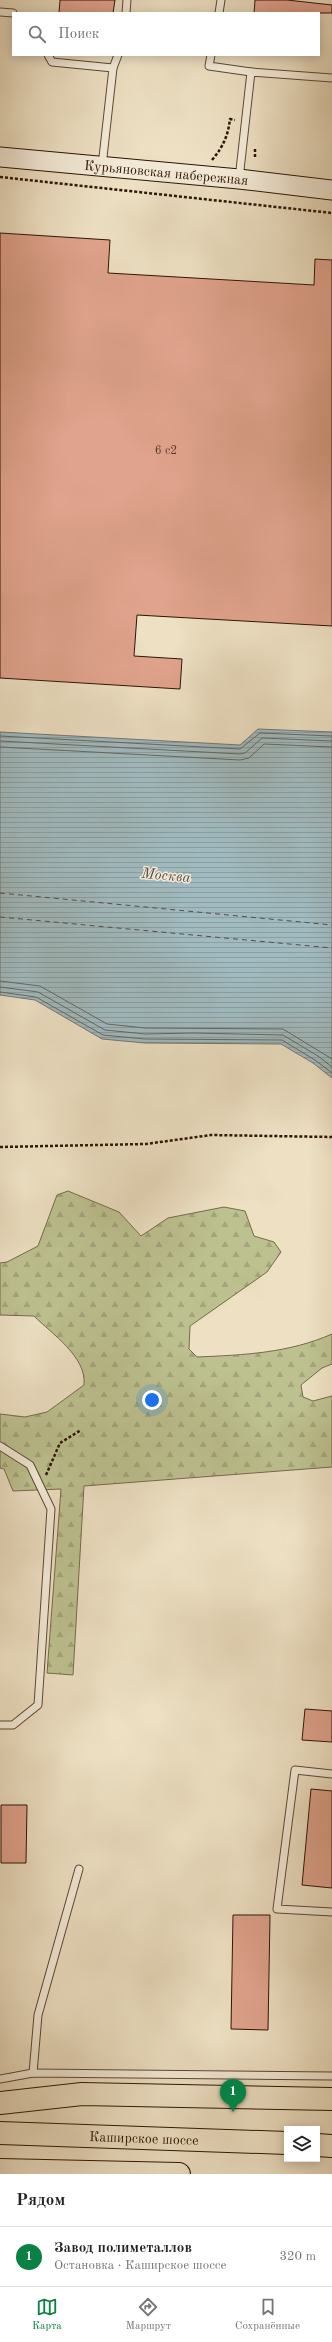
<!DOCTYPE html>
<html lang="ru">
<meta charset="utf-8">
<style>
:root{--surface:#fff;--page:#f2f2f2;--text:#222;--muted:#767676;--line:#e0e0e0;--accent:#0b8043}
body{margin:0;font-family:"Old Standard TT",serif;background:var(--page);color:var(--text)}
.controls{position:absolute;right:12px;bottom:12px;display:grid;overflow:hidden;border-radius:0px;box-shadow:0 2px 10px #0003}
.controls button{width:36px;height:36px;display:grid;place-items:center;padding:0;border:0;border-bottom:1px solid var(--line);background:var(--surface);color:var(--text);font:20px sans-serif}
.you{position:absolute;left:152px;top:1400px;width:14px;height:14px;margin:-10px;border:3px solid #fff;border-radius:50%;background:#1a73e8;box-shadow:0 0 0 6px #1a73e833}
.badge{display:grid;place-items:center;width:26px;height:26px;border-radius:50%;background:var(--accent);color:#fff;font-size:13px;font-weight:700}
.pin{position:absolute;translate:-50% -33px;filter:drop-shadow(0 1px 2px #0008)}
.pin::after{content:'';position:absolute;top:21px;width:14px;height:12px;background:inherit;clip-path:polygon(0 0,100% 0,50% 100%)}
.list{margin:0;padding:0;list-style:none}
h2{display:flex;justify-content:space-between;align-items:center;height:52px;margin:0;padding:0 16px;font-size:17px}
h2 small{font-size:13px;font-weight:400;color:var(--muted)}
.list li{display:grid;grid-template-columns:26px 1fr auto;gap:12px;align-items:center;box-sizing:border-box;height:60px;padding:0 16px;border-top:1px solid var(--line)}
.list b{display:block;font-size:15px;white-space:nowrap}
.list p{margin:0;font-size:13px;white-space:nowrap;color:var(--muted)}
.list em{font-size:13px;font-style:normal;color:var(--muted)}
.icon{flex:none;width:22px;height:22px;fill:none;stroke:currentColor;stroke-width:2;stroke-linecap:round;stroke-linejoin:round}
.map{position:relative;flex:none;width:332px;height:2174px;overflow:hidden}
.search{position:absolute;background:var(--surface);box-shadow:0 2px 10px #0003;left:12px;right:12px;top:12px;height:44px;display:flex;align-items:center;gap:10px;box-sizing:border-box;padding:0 14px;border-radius:0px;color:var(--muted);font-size:15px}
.sheet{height:112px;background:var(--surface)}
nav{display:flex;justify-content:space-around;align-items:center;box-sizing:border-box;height:56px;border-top:1px solid var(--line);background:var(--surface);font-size:11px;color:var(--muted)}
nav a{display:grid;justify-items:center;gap:2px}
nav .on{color:var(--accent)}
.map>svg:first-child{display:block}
.forest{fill:url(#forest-firs);stroke:#766a4a}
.water{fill:url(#water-rules);stroke:#727775}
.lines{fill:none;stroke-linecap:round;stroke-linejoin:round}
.shore{stroke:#676662;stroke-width:1}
.ferry{stroke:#564d46;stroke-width:1;stroke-dasharray:5 4;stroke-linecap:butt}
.building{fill:#e0a38d;stroke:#2e1305}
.lane-casing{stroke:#5e4634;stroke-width:9}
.secondary-casing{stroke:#2e1305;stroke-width:21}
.primary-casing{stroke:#2e1305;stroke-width:24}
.path{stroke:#2e1305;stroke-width:2.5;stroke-dasharray:3 2;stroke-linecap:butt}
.lane{stroke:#f3ebd8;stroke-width:7}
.secondary{stroke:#f3ebd8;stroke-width:19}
.primary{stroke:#ede0c3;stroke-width:22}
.labels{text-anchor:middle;stroke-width:3;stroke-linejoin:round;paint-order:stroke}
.number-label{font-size:12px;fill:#5a3727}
.street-label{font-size:14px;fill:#2e1305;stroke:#f3ebd8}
.water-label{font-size:15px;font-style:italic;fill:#564d46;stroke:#f3ebd8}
</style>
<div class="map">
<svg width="332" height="2174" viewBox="0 0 332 2174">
<defs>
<pattern id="forest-firs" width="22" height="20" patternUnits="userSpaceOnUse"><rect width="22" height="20" fill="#bdc190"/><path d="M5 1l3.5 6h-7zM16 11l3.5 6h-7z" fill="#a3a57b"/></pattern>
<pattern id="water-rules" width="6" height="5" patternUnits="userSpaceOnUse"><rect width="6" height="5" fill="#a0babf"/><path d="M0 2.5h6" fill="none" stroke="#8a9fa3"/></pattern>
</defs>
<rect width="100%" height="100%" fill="#ede0c3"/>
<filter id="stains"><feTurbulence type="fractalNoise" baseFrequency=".005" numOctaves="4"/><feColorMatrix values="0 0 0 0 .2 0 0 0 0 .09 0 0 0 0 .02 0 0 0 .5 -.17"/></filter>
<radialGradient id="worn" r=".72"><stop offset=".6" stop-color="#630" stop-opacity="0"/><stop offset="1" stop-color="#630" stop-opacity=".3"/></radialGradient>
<path class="forest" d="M 68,1191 L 119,1212 L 141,1236 L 168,1218 L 224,1207 L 245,1211 L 254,1236 L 274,1242 L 281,1252 L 267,1272 L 190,1326 L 189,1349 L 197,1357 C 244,1355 289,1353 332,1334 L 332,1364 L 322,1368 L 301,1385 L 303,1397 L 313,1401 L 332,1396 L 332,1467 L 84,1486 L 73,1675 L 47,1673 L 61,1489 L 13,1491 L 4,1469 L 0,1468 L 0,1414 L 25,1417 L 47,1412 L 84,1385 C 87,1357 52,1334 34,1316 L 0,1315 L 0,1263 L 7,1262 L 38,1246 L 57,1195 Z"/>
<path class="water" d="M 258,729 L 332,732 L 332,1078 L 313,1063 L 281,1044 L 145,1043 L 102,1039 L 35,1000 L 0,995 L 0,732 L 240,745 Z"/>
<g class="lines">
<g class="shore">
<path d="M 0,736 L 240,749 L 260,733 L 332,736"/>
<path d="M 0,741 L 240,754 L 245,753 L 262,738 L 332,741"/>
<path d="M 0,747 L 240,760 L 249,758 L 264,744 L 332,747"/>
<path d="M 0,981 L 40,986 L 107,1024 L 145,1028 L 283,1029 L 332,1059"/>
<path d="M 0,987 L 38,992 L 105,1030 L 145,1034 L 193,1033 L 283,1035 L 318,1056 L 332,1067"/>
<path d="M 0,992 L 36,997 L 103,1035 L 145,1039 L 282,1040 L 315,1060 L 332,1073"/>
</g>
<g class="ferry">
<path d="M 0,893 L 332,925"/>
<path d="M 0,917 L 332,948"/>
</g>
</g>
<g class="building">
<path d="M 60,0 L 115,0 L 113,13 L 59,13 Z"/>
<path d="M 255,0 L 287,0 L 332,5 L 332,13 L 254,13 Z"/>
<path d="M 0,233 L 110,240 L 108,273 L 314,285 L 315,259 L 332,260 L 332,626 L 137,615 L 134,656 L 182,659 L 180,689 L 0,678 Z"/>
<path d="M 305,1709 L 332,1711 L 332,1742 L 302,1740 Z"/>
<path d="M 311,1789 L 332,1791 L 332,1888 L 302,1885 Z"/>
<path d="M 1,1805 L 27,1805 L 26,1863 L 1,1863 Z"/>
<path d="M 233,1915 L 270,1915 L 268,2030 L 231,2029 Z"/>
</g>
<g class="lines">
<g class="lane-casing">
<g id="lane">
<path d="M 0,12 L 13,13"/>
<path d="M 126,13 L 127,0"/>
<path d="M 219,13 L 221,0"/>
<path d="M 48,55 L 52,62 L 113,68 L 102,166"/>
<path d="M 211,55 L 209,66 L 251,72"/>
<path d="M 113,68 L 118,55"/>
<path d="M 239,179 L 251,72 L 332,78"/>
<path d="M 0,1446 L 30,1465 L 51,1509 L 38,1705 L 13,1725 L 0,1725"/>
<path d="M 332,1774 L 295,1770 L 277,1909 L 332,1912"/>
<path d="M 33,2073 L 38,2015 L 79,1869"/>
<path d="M 0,2079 L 33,2073 L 332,2076"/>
</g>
</g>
<g class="secondary-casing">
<g id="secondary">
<path id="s1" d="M 0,157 L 239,179 L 332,190"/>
</g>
</g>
<g class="primary-casing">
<g id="primary">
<path d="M 0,2103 L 82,2094 L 332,2099"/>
<path id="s2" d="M 0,2133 L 287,2143"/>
<path d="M 317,2145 L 332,2146"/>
<path d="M 0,2170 L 179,2174"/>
</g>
</g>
<g class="path">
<path d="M 255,149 L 255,157"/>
<path d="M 212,160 C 223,147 228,136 230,119 L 235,120"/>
<path d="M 0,177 L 332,213"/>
<path d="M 0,1147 L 146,1144 L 211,1135 L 332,1137"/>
<path d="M 46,1475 L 60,1443 L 81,1430"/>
</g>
<use href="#lane" class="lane"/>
<use href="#secondary" class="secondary"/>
<use href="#primary" class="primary"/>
</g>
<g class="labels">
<g class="number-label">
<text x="166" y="454">6 с2</text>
</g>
<g class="street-label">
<text dy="5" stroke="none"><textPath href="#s1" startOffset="167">Курьяновская набережная</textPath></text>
<text dy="5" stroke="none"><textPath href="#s2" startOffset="144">Каширское шоссе</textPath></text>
</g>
<g class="water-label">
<text transform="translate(166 875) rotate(5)" y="5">Москва</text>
</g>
</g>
<rect width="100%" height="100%" filter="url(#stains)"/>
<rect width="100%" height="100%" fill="url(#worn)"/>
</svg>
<div class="controls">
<button><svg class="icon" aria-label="layers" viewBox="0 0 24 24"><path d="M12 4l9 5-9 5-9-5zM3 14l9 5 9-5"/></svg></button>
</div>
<div class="you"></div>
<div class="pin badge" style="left:233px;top:2112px">1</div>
<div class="search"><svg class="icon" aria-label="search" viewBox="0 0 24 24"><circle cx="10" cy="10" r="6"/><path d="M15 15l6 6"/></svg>Поиск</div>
</div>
<section class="sheet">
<h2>Рядом<small></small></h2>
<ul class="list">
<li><span class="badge">1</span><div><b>Завод полиметаллов</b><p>Остановка · Каширское шоссе</p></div><em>320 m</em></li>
</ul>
</section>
<nav>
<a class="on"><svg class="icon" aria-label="map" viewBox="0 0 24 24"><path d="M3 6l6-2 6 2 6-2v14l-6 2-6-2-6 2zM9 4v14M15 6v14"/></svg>Карта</a>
<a><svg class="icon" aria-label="directions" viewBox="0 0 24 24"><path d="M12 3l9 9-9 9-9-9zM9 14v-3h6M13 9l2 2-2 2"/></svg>Маршрут</a>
<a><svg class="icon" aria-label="saved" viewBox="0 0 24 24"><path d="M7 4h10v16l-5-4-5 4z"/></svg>Сохранённые</a>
</nav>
